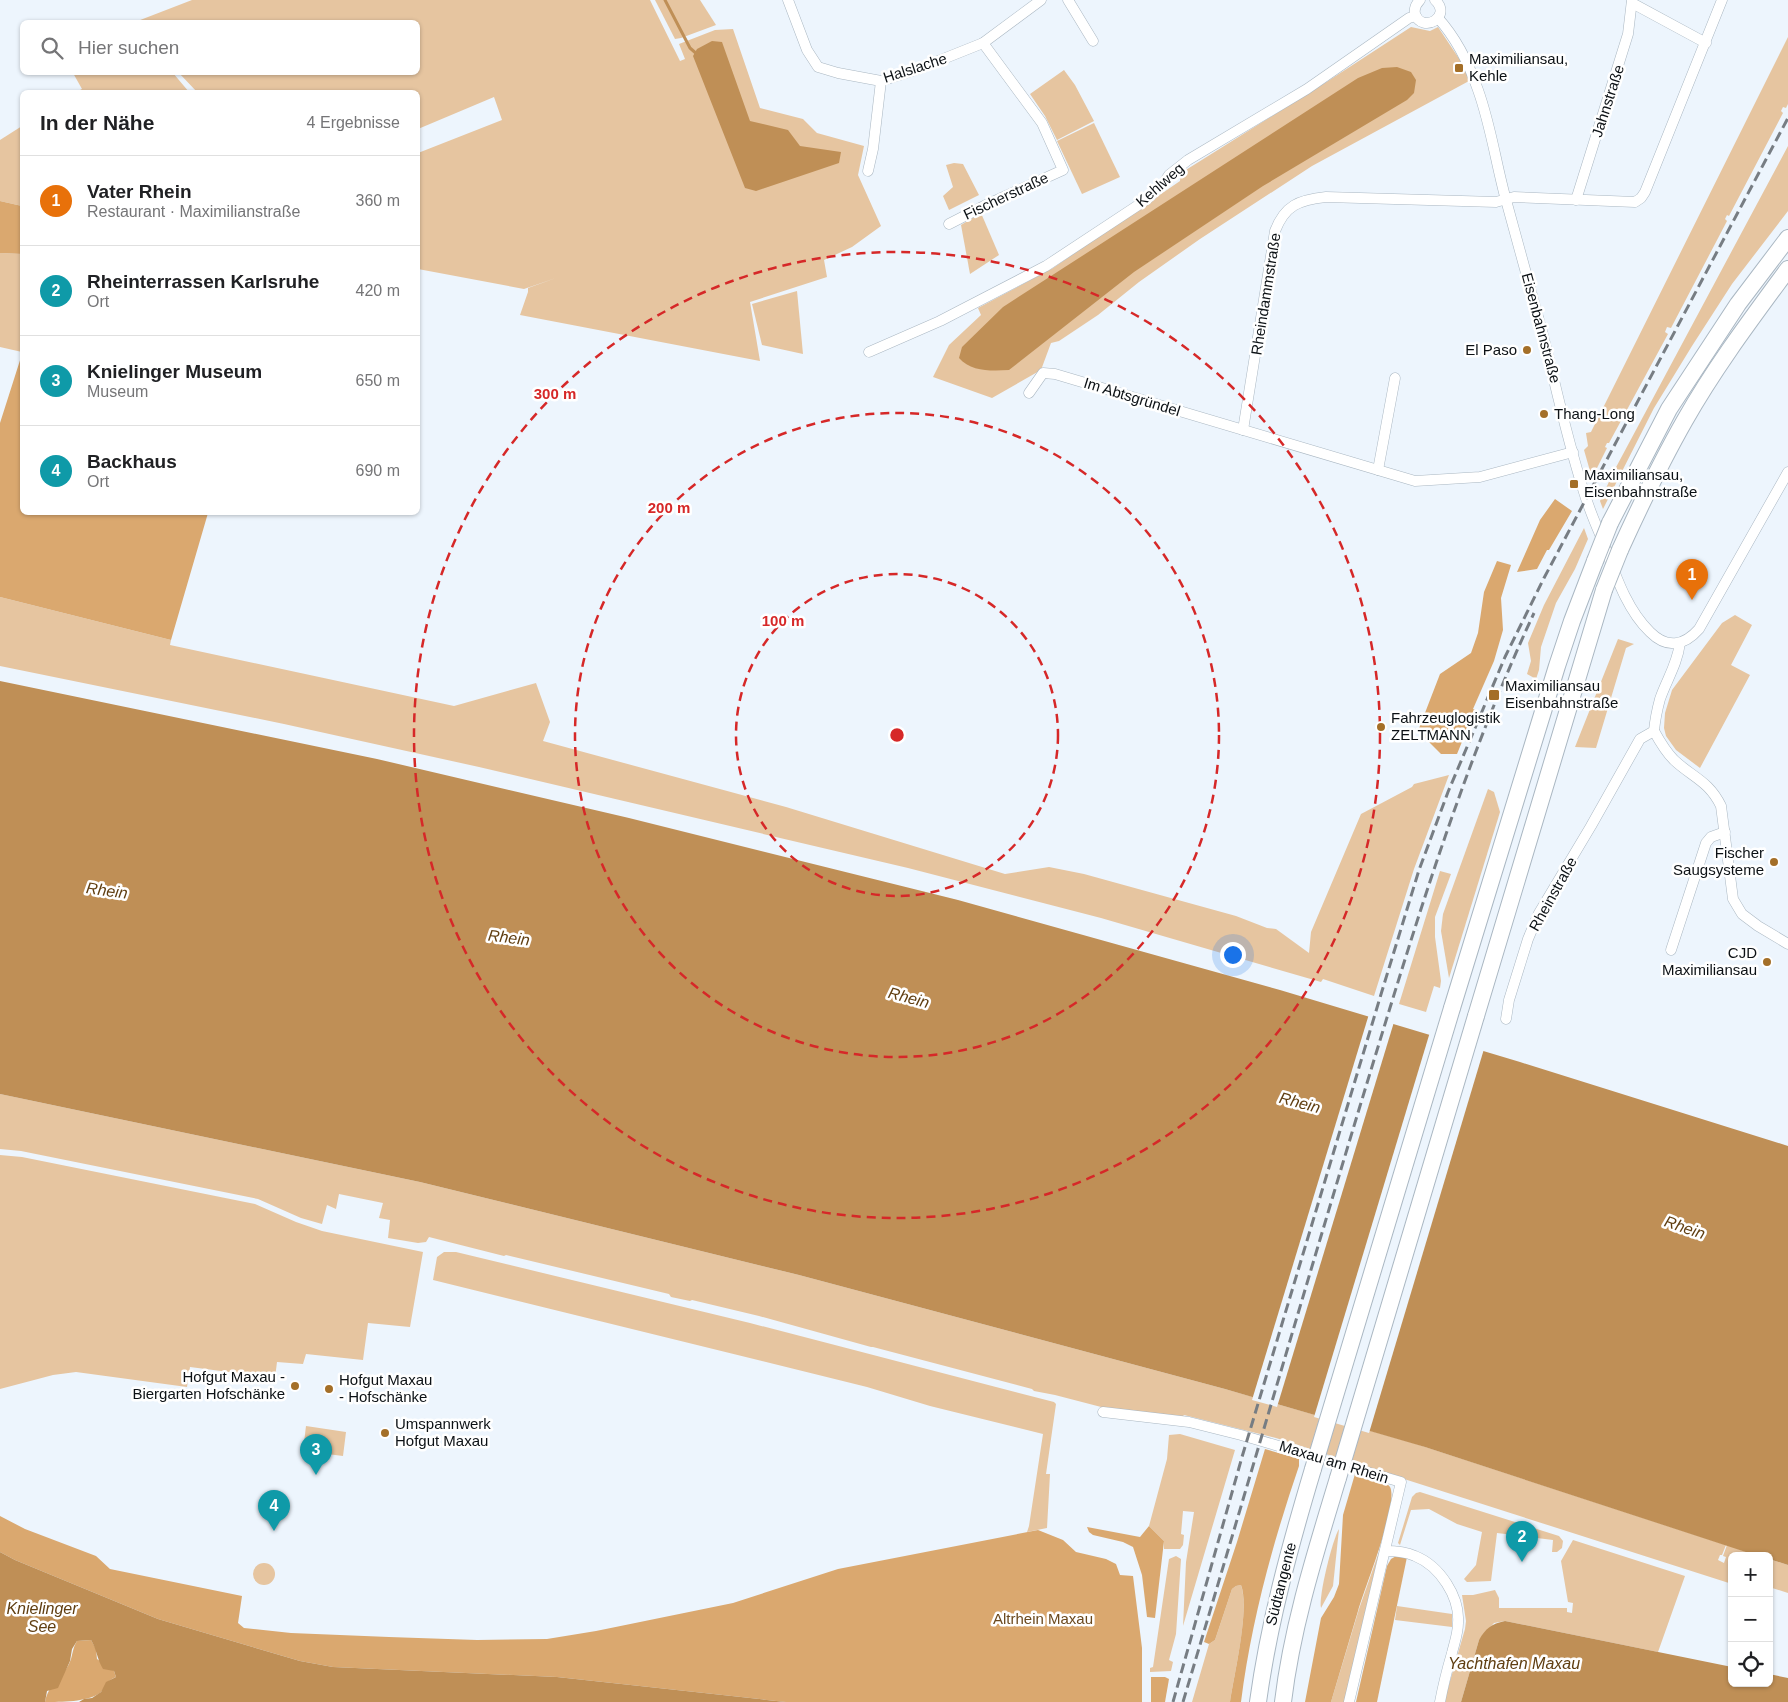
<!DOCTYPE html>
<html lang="de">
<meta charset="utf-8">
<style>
:root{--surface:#fff;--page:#f6f6f6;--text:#202124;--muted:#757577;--line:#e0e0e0;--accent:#b45309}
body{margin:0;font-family:Arial,sans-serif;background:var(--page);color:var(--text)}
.controls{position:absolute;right:15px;bottom:15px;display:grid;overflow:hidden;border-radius:8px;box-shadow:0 1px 4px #0004}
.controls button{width:45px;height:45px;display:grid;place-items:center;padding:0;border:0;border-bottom:1px solid var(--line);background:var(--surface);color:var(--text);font:25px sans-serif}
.you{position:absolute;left:1232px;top:954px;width:18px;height:18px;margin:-12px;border:4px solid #fff;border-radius:50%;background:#1a73e8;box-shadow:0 0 0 8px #1a73e833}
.badge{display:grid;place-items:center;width:32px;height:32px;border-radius:50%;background:var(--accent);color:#fff;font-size:16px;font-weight:700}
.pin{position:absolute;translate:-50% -41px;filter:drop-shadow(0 1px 2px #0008)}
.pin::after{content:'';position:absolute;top:26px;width:18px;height:15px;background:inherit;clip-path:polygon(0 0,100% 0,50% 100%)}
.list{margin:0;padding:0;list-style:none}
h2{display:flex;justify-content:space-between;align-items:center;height:65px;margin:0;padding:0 20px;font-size:21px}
h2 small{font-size:16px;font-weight:400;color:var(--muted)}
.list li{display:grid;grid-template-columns:32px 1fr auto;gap:15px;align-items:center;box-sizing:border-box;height:90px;padding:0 20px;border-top:1px solid var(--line)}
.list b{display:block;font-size:19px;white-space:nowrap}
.list p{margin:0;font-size:16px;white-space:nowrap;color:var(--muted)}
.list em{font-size:16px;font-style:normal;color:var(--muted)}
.icon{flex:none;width:28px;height:28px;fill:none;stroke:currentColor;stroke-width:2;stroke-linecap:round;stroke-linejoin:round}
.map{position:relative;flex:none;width:1788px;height:1702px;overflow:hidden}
.search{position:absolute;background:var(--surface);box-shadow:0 1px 4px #0004;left:20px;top:20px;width:400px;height:55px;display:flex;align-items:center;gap:12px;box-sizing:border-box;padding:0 18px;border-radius:8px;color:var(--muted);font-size:19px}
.panel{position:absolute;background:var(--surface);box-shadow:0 1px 4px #0004;left:20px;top:90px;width:400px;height:425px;border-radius:8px}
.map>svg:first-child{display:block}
.green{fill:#e6c5a0}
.forest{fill:#daa86f}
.water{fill:#bf8f56}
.pier{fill:#edf5fd}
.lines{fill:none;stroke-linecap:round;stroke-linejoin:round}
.stream{stroke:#bf8f56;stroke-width:3}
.minor-casing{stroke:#aab7c2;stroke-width:11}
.trunk-casing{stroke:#aab7c2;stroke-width:18}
.minor{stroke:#fff;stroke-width:10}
.trunk{stroke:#fff;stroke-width:16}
.rail{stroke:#777d83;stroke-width:3;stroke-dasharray:10 5;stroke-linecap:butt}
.trunk-bridge-casing{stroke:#aab7c2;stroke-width:18;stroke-linecap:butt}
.trunk-bridge{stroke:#fff;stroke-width:16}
.ring{fill:none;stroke:#d62828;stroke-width:2.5;stroke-dasharray:9 6}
.poi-dot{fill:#a46f28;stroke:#fff;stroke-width:2}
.labels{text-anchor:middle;stroke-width:5;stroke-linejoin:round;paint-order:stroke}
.poi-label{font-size:15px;fill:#0c1115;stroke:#fff;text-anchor:start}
.street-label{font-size:15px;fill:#0c1115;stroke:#fff}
.park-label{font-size:15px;fill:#6b491e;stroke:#fff}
.water-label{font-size:16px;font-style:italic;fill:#603e11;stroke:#fff}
.centre{fill:#d62828;stroke:#fff;stroke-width:2.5}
.ring-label{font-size:15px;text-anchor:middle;font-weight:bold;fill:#d62828;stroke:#fff;stroke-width:5;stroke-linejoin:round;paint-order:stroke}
</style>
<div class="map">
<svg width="1788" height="1702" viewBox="0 0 1788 1702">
<rect width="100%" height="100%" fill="#edf5fd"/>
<g class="green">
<path d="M 192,0 L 650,0 L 680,61 L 685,59 L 679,44 L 715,30 L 733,29 L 760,108 L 803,119 L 817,133 L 864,146 L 858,175 L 881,226 L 852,247 L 824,260 L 827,277 L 750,302 L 760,361 L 520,315 L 528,292 L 528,288 L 556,278 L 524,289 L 418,269 L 418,153 L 502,120 L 494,97 L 418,129 L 418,92 L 197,92 L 179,73 L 418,72 L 418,22 L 135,22 Z"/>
<path d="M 655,0 L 700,0 L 716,25 L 681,38 L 675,39 Z"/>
<path d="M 1411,27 L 1430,31 L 1438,27 L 1464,66 L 1469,81 L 1312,166 L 1200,239 L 1139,282 L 1098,315 L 1059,341 L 1051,343 L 1041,370 L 992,398 L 933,377 L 949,345 L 981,315 L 978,308 L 1053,268 L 1180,181 L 1181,173 L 1328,81 Z"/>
<path d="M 1788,37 L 1788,104 L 1786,108 L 1783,107 L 1781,111 L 1783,113 L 1729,216 L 1727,215 L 1725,219 L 1727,221 L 1671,328 L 1667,327 L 1665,332 L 1668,334 L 1609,443 L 1607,443 L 1605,447 L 1607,448 L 1592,478 L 1584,450 L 1588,446 L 1586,433 L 1591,432 Z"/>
<path d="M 1064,70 L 1075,85 L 1094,121 L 1057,140 L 1045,116 L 1030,94 Z"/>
<path d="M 73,73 L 173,73 L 189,92 L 76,92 L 82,89 Z"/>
<path d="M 1094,123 L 1120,177 L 1082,194 L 1057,141 Z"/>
<path d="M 22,126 L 22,206 L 0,201 L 0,140 Z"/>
<path d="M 1788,146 L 1788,211 L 1732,284 L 1692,346 L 1654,408 L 1603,509 L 1600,501 L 1614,471 Z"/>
<path d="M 954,163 L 963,164 L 979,195 L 949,210 L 943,196 L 953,187 L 946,165 Z"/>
<path d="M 981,213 L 999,255 L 970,274 L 961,225 Z"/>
<path d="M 0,253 L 22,254 L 22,352 L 0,347 Z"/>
<path d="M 797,291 L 803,354 L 762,345 L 752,304 Z"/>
<path d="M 1584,528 L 1588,539 L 1575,569 L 1556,603 L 1541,647 L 1539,670 L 1536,679 L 1527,674 L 1531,661 L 1528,643 L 1544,605 Z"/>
<path d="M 0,597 L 171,640 L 170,645 L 454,706 L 536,683 L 550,722 L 543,741 L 786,807 L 1005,874 L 1049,867 L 1084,874 L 1236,916 L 1267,928 L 1276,929 L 1309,953 L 1311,932 L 1361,814 L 1412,787 L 1414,784 L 1449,775 L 1414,869 L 1374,996 L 1323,979 L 1321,982 L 1101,918 L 908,868 L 479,767 L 284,724 L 0,666 Z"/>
<path d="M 1735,615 L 1752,625 L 1731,665 L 1750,675 L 1700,768 L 1676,750 L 1666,736 L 1664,728 L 1665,713 L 1672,690 L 1722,623 Z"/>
<path d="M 1618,639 L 1634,644 L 1626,648 L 1596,748 L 1575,747 Z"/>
<path d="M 1488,789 L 1494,792 L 1500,812 L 1449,978 L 1441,931 L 1443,914 Z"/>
<path d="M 1440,871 L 1451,874 L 1435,917 L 1435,937 L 1441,981 L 1440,988 L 1434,986 L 1426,1012 L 1399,1004 Z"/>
<path d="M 0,1094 L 420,1182 L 799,1275 L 1225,1389 L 1413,1443 L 1726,1545 L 1722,1555 L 1720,1555 L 1718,1560 L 1724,1563 L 1726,1557 L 1723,1556 L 1727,1545 L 1758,1556 L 1732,1556 L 1732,1584 L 1276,1438 L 1184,1415 L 1181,1418 L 1105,1408 L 1055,1395 L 1034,1391 L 1032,1389 L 873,1347 L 871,1347 L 759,1316 L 692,1300 L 690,1301 L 671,1297 L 669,1294 L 506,1255 L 504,1256 L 429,1237 L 426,1242 L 418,1243 L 388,1238 L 390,1220 L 379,1218 L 383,1203 L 339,1194 L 336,1209 L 327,1205 L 322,1224 L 301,1218 L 258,1199 L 21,1151 L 0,1149 Z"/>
<path d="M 0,1155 L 22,1157 L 255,1204 L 296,1222 L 322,1231 L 423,1252 L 410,1327 L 368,1323 L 363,1360 L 306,1354 L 303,1364 L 277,1362 L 275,1378 L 190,1367 L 187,1387 L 76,1372 L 53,1375 L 0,1389 Z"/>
<path d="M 444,1252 L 456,1252 L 750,1323 L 1054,1402 L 1056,1404 L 1046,1474 L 1050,1474 L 1047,1528 L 1027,1532 L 1029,1526 L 1043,1434 L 930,1406 L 867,1387 L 433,1280 L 437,1257 Z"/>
<path d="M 306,1426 L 346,1432 L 343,1456 L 303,1451 Z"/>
<path d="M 1180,1434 L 1235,1450 L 1183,1626 L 1186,1562 L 1194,1512 L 1183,1511 L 1181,1534 L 1184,1535 L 1183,1545 L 1180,1549 L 1164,1549 L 1164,1541 L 1149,1526 L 1167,1459 L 1169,1435 Z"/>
<path d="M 1420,1492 L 1559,1536 L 1563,1541 L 1562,1548 L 1557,1552 L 1552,1552 L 1553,1540 L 1529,1537 L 1530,1528 L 1524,1526 L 1522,1536 L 1497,1533 L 1491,1581 L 1467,1582 L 1464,1579 L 1476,1565 L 1482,1532 L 1457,1524 L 1429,1509 L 1411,1510 L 1400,1545 L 1398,1543 L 1412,1497 L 1416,1493 Z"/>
<path d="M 1339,1529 L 1333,1586 L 1321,1608 C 1318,1597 1333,1538 1339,1529 Z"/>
<path d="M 1573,1540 L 1685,1576 L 1658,1652 L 1505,1621 L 1494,1623 L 1479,1640 L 1461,1702 L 1444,1702 L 1465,1629 L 1466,1621 L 1462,1595 L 1473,1595 L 1495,1590 L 1499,1598 L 1499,1608 L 1567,1608 L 1567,1612 L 1572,1613 L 1573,1603 L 1568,1602 L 1561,1561 Z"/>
<path d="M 1380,1549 L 1344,1702 L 1331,1702 L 1359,1609 Z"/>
<path d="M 1176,1556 L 1181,1559 L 1176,1634 L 1169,1660 L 1173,1662 L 1171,1671 L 1150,1672 L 1150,1668 L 1153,1667 L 1169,1559 Z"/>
<path d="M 1769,1559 L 1788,1565 L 1788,1593 L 1769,1587 Z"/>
<circle cx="264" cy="1574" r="11"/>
<path d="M 1241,1585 C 1250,1610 1234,1674 1230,1702 L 1192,1702 L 1209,1644 L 1215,1640 L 1232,1589 L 1236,1586 Z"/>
<path d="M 1397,1606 L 1452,1614 L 1452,1627 L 1395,1620 Z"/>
</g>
<g class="forest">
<path d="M 0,201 L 22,206 L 22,254 L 0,253 Z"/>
<path d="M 22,354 L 22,512 L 208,513 L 171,640 L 0,597 L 0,423 Z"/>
<path d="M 1555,499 L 1572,511 L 1549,550 L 1547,550 L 1537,569 L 1517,572 L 1540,520 Z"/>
<path d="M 1497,561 L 1511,565 L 1501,598 L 1503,630 L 1494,661 L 1473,709 L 1475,710 L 1457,754 L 1441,754 L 1418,731 L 1440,674 L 1471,653 L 1478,633 L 1484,592 Z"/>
<path d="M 1265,1449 L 1299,1459 L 1299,1466 C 1273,1542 1251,1622 1241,1702 L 1230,1702 C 1234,1675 1250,1608 1241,1585 L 1236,1586 L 1232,1589 L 1215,1640 L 1209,1644 L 1204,1642 L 1237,1542 Z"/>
<path d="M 1355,1474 C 1363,1476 1386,1480 1390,1487 C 1399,1504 1364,1589 1358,1611 C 1349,1641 1340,1672 1331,1702 L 1305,1702 L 1321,1618 L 1334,1597 L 1339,1584 L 1343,1515 Z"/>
<path d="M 0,1516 L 25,1529 L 96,1556 L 110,1569 L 242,1596 L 238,1623 L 244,1628 L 291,1633 L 389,1637 L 477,1640 L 547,1639 L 596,1631 L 733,1603 L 838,1569 L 1038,1530 L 1063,1540 L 1076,1552 L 1106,1559 L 1116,1564 L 1120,1575 L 1133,1576 L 1142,1648 L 1142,1702 L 786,1702 L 557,1677 L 333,1667 L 300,1661 L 158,1619 L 15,1560 L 0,1552 Z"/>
<path d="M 1149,1526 L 1164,1541 L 1155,1618 L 1147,1617 L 1142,1575 L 1133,1547 L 1123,1542 L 1093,1535 L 1089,1532 L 1087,1527 L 1140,1537 Z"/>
<path d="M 1398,1555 L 1407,1557 L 1377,1702 L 1356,1702 L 1387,1566 L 1391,1559 Z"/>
<path d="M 91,1640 L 96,1649 L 97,1659 L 114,1671 L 116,1677 C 103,1683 108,1685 100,1693 C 87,1702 61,1702 45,1702 C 49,1683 61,1680 69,1664 C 73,1656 72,1649 77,1641 Z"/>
<path d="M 1151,1677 L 1165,1677 L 1169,1679 L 1165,1702 L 1151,1702 Z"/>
</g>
<g class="water">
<path d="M 712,41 L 722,42 L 750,121 L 788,130 L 800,146 L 841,152 L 839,163 L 756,191 L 745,188 L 693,56 L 697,49 Z"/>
<path d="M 1397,67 L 1411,72 L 1416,80 L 1414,93 L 1407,100 L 1263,186 L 1134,272 L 1009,370 C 992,371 971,372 959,358 L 962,347 L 1003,307 L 1358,78 L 1382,68 Z"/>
<path d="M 0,681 L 377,759 L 629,818 L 958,900 L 1280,990 L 1520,1062 L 1788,1146 L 1788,1565 L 1769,1559 L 1769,1556 L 1758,1556 L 1425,1447 L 1225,1389 L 799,1275 L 420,1182 L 0,1094 Z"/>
<path d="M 0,1552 L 15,1560 L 158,1619 L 300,1661 L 333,1667 L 557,1677 L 786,1702 L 79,1702 L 84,1699 L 92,1698 L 101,1692 L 106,1682 L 116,1677 L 114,1671 L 103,1669 C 97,1659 97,1650 91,1640 L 77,1641 L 72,1649 L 70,1661 L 58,1688 L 47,1691 L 45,1702 L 0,1702 Z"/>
<path d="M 1505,1621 L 1732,1667 L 1732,1683 L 1769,1683 L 1769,1674 L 1788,1678 L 1788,1702 L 1461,1702 L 1479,1640 C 1486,1628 1491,1624 1505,1621 Z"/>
</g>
<g class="pier">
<path d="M 1369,1014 L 1394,1022 L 1277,1407 L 1252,1400 Z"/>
<path d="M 1430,1032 L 1484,1049 L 1369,1433 L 1314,1417 Z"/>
</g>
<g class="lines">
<path class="stream" d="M 665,0 L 690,48 L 698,55"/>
<g class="minor-casing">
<g id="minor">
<path d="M 788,0 L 807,50 L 818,67 L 838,73 L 881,81 L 918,69 L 983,43 L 1041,0"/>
<path d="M 1068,0 L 1093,41"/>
<path d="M 1420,0 C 1416,4 1414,9 1415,14 C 1422,34 1453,17 1435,0"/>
<path d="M 1632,3 L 1706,43"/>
<path d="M 1438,18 C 1457,39 1469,64 1478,90 C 1491,126 1496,164 1506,200 C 1518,245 1531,290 1543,335 C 1556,387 1567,439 1583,489 C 1588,506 1595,523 1602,539 C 1614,570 1625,608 1650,632 C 1667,649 1684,646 1699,629 L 1788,472"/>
<path d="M 868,171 L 873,149 L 881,81"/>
<path d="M 1576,200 L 1628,34 L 1632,0"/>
<path d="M 949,224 L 988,204 L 1063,170 L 1042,123 L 983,43"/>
<path d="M 869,352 L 940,321 L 1046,266 L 1146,200 L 1163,184 L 1169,175 L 1188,160 L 1307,89 L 1409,18 L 1416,16"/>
<path d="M 1029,393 L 1043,373 L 1055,374 L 1415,481 L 1480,477 L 1573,452"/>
<path d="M 1243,430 L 1275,231 C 1285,205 1299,200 1326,197 L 1496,202 L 1514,197 L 1635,202 L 1641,198 L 1645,192 L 1722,0"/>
<path d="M 1378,470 L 1395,378"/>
<path d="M 1654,731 C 1660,742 1665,751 1674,760 C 1692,777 1709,781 1721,806 L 1733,899 L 1742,914 L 1758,926 L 1788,944"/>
<path d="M 1654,731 C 1655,720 1657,710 1660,699 C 1667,679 1677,665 1680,643"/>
<path d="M 1671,950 L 1706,843 L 1711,837 L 1725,832"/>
<path d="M 1506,1019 L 1509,1000 L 1528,939 L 1539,913 L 1591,826 L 1640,739 L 1654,731"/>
<path d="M 1103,1412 L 1189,1422 L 1241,1435 L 1401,1482 L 1349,1702"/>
<path d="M 1385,1551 C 1395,1551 1406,1552 1415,1556 C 1440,1566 1460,1597 1458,1623 C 1458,1634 1454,1644 1452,1653 C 1447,1670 1443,1686 1440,1702"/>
</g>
</g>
<g class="trunk-casing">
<g id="trunk">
<path d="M 1610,523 L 1669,409 L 1738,304 L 1788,238"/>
<path d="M 1620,550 C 1640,506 1661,462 1685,420 C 1715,367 1752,318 1788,269"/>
<path d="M 1452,1008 L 1557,666 L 1572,621 L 1595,561"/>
<path d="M 1476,1016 L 1604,590"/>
<path d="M 1258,1702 C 1269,1622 1290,1546 1313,1469"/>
<path d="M 1283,1702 C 1292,1626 1316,1551 1338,1478"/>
</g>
</g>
<use href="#minor" class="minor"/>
<use href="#trunk" class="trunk"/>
<g class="rail">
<path d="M 1173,1702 L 1242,1457 L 1382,991 L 1419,870 L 1448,792 L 1505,657 L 1544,578 L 1788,118"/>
<path d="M 1183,1702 C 1242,1504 1300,1305 1360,1106 C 1411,939 1460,772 1534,613"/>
</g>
<g class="trunk-bridge-casing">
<g id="trunk-bridge">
<path d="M 1595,561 L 1610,523"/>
<path d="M 1604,590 L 1620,550"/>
<path d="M 1313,1469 L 1452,1008"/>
<path d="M 1338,1478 L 1476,1016"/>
</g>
</g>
<use href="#trunk-bridge" class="trunk-bridge"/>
</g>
<g class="ring">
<circle cx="897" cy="735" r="161"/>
<circle cx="897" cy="735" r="322"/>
<circle cx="897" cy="735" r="483"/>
</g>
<g class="poi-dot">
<rect x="1454" y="63" width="10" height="10" rx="2.5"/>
<circle cx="1527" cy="350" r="5"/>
<circle cx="1544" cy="414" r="5"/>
<rect x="1569" y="479" width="10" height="10" rx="2.5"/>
<rect x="1488" y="689" width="12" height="12" rx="2.5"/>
<circle cx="1381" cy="727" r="5"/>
<circle cx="1774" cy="862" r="5"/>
<circle cx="1767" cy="962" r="5"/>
<circle cx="295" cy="1386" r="5"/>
<circle cx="329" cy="1389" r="5"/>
<circle cx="385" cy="1433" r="5"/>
</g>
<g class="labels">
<g class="poi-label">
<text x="1469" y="64">Maximiliansau,<tspan x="1469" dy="17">Kehle</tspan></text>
<text x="1517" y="355" text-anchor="end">El Paso</text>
<text x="1554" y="419">Thang-Long</text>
<text x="1584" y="480">Maximiliansau,<tspan x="1584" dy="17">Eisenbahnstraße</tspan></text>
<text x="1505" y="691">Maximiliansau<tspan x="1505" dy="17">Eisenbahnstraße</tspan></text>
<text x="1391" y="723">Fahrzeuglogistik<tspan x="1391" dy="17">ZELTMANN</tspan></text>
<text x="1764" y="858" text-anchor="end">Fischer<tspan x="1764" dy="17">Saugsysteme</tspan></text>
<text x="1757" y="958" text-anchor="end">CJD<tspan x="1757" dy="17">Maximiliansau</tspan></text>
<text x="285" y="1382" text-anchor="end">Hofgut Maxau -<tspan x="285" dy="17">Biergarten Hofschänke</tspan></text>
<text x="339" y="1385">Hofgut Maxau<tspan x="339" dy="17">- Hofschänke</tspan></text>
<text x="395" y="1429">Umspannwerk<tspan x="395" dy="17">Hofgut Maxau</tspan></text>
</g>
<g class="street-label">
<text transform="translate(915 68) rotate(-18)" y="5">Halslache</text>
<text transform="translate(1608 101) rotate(-72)" y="5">Jahnstraße</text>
<text transform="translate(1160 185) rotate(-41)" y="5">Kehlweg</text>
<text transform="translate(1006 196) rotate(-25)" y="5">Fischerstraße</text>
<text transform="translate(1266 294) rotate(-81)" y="5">Rheindammstraße</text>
<text transform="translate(1541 328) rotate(75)" y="5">Eisenbahnstraße</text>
<text transform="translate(1132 397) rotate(17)" y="5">Im Abtsgründel</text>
<text transform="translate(1553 894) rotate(-61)" y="5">Rheinstraße</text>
<text transform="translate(1334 1462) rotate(17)" y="5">Maxau am Rhein</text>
<text transform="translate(1281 1584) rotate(-76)" y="5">Südtangente</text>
</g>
<g class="park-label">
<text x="1043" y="1624">Altrhein Maxau</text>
</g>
<g class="water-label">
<text transform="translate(107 890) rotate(8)" y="6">Rhein</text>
<text transform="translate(509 937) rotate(7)" y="6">Rhein</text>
<text transform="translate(909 997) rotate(15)" y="6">Rhein</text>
<text transform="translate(1300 1102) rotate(15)" y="6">Rhein</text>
<text transform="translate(1685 1227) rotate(19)" y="6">Rhein</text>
<text x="42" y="1614">Knielinger<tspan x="42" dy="18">See</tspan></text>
<text x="1514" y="1669">Yachthafen Maxau</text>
</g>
</g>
<circle cx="897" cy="735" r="8" class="centre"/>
<g class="ring-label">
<text x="555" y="399">300 m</text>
<text x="669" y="513">200 m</text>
<text x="783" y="626">100 m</text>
</g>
</svg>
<div class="controls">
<button>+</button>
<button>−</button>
<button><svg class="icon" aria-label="locate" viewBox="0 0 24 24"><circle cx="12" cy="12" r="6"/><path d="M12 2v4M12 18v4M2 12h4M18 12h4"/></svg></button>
</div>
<div class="you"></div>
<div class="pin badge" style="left:1692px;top:600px;background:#e8710a">1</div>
<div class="pin badge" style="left:1522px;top:1562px;background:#0f9aa8">2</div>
<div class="pin badge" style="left:316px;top:1475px;background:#0f9aa8">3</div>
<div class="pin badge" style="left:274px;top:1531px;background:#0f9aa8">4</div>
<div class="search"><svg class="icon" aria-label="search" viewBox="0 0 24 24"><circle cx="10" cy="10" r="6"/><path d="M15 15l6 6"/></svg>Hier suchen</div>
<section class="panel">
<h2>In der Nähe<small>4 Ergebnisse</small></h2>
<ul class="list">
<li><span class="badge" style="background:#e8710a">1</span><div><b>Vater Rhein</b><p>Restaurant · Maximilianstraße</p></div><em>360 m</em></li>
<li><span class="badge" style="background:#0f9aa8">2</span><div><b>Rheinterrassen Karlsruhe</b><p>Ort</p></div><em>420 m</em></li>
<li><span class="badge" style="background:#0f9aa8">3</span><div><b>Knielinger Museum</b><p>Museum</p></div><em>650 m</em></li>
<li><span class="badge" style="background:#0f9aa8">4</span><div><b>Backhaus</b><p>Ort</p></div><em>690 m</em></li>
</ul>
</section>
</div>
